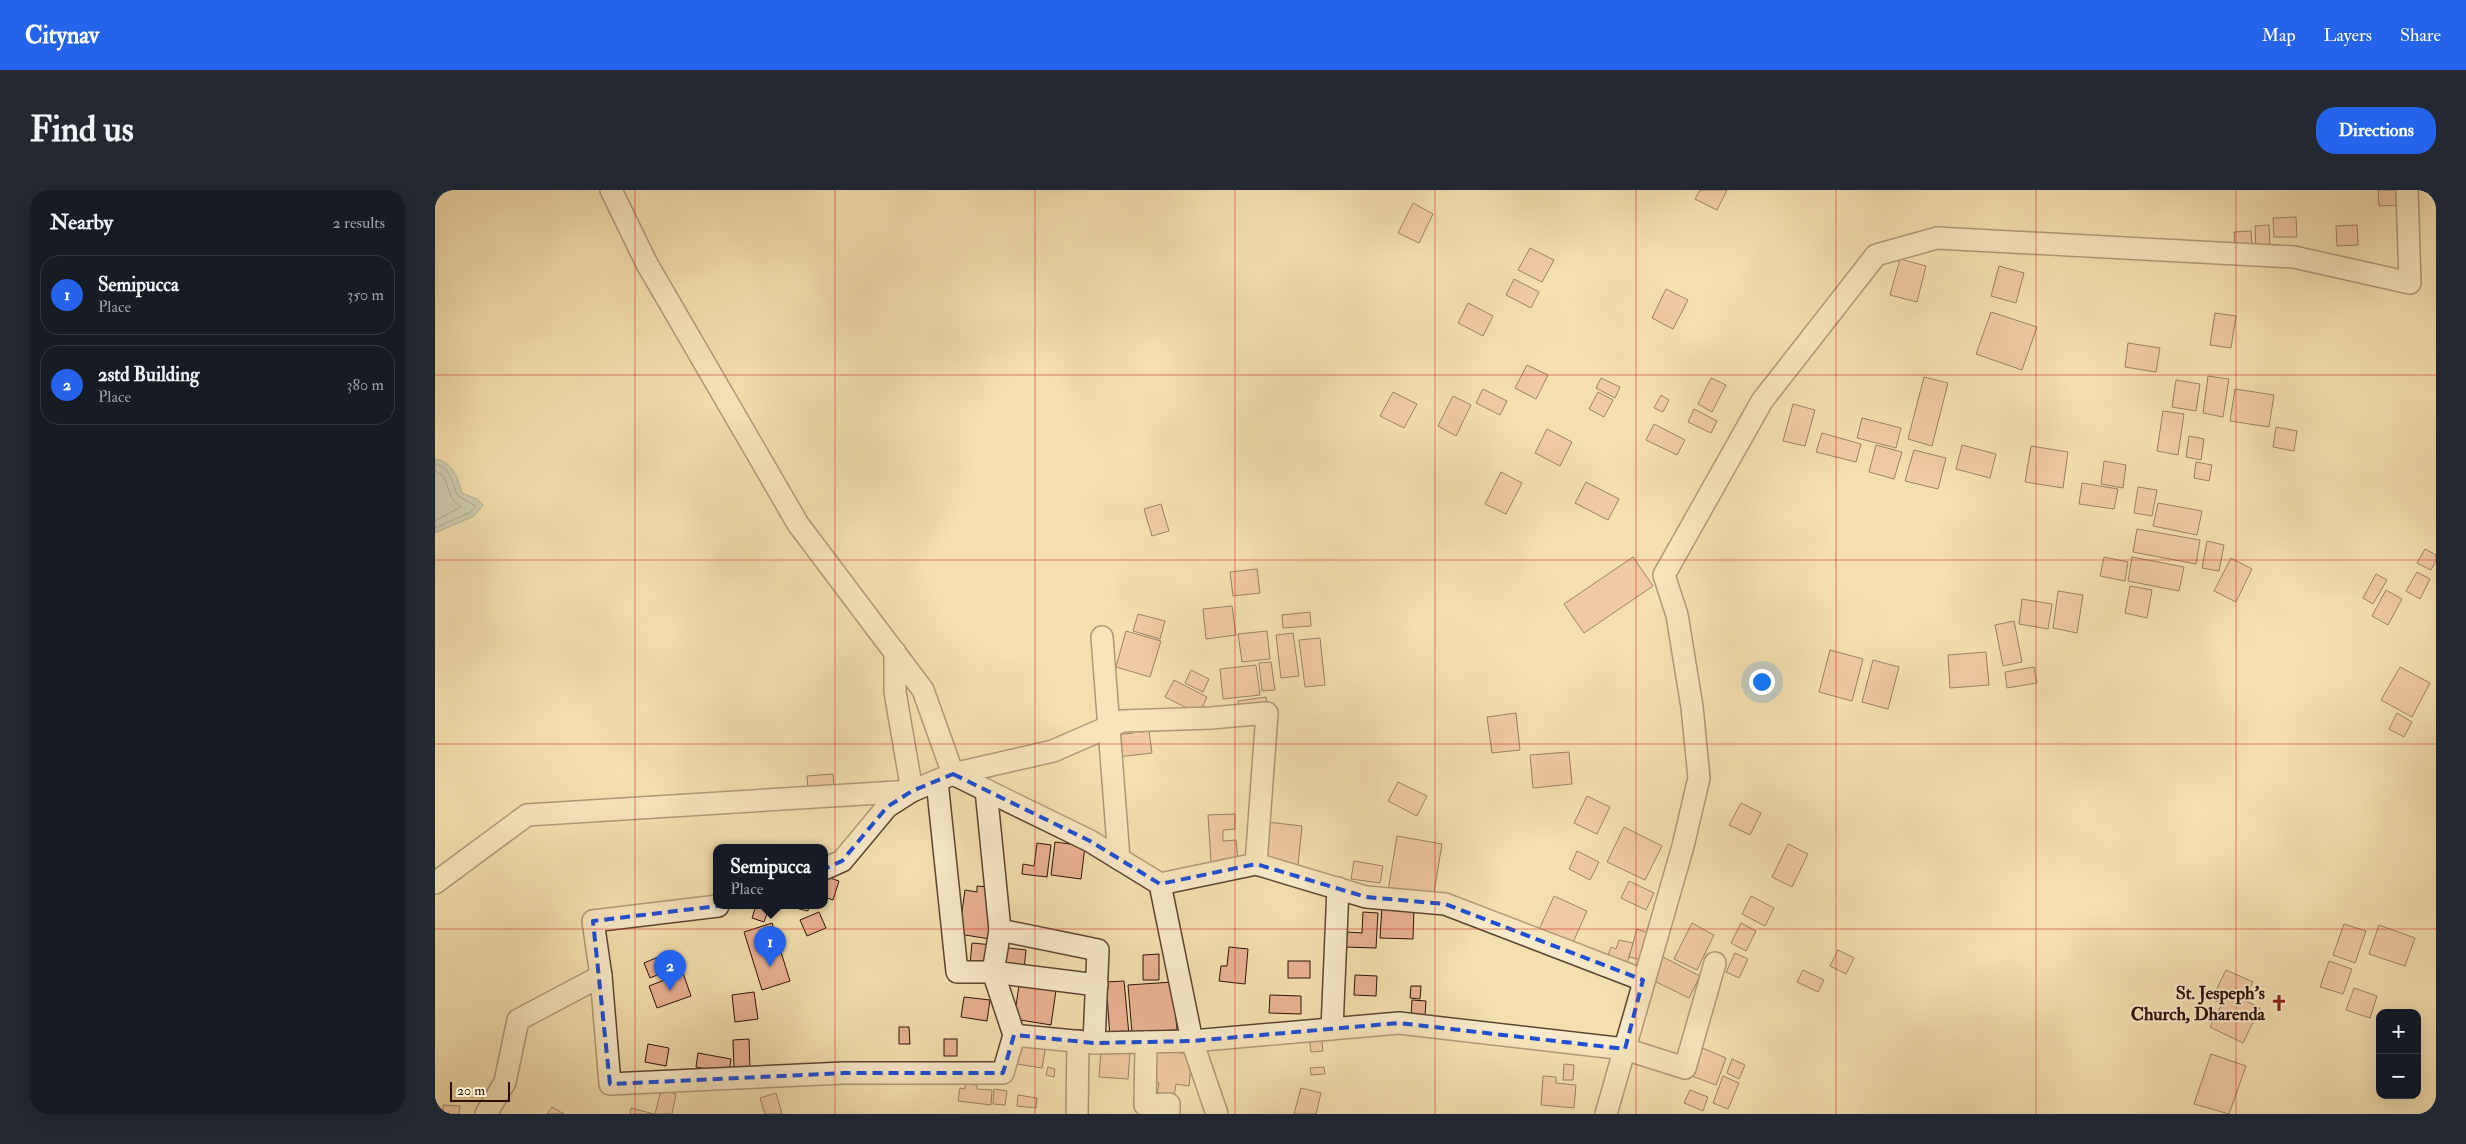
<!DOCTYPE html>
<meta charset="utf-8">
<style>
:root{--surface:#171b24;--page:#242831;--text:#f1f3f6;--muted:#9ea1a6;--line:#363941;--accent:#2563eb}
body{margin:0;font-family:"IM FELL Double Pica",serif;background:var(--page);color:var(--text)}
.controls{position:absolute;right:15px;bottom:15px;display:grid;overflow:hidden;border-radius:10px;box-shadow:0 5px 20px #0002}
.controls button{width:45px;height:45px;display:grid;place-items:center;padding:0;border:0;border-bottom:1px solid var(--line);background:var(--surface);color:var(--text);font:25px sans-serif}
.scale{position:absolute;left:15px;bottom:12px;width:60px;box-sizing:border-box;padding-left:5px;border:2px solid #2a120a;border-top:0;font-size:14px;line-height:18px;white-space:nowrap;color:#2a120a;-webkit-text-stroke:4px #f8eaca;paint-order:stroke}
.you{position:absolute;left:1326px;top:491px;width:18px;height:18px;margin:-12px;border:4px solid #fff;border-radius:50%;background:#1a73e8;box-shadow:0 0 0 8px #1a73e833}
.badge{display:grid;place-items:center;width:32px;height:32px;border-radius:50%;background:var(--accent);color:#fff;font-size:16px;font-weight:700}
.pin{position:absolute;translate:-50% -41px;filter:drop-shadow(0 1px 2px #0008)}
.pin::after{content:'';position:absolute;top:26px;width:18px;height:15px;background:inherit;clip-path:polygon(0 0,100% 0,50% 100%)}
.popup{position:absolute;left:278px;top:654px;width:115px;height:65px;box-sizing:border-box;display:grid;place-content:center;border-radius:10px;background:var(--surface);filter:drop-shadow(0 1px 4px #0005);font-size:16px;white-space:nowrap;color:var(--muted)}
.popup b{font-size:19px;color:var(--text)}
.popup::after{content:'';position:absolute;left:50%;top:100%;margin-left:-10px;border:10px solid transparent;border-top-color:var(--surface)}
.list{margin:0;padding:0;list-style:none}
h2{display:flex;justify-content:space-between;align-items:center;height:65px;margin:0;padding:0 20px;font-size:21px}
h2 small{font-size:16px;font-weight:400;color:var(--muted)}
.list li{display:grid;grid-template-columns:32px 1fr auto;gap:15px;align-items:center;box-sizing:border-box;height:80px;margin:0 10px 10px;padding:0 10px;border:1px solid var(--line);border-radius:20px}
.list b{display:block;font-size:19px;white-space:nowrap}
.list p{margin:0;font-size:16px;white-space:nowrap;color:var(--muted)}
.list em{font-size:16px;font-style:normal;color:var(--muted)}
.map{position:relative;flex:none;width:2001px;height:924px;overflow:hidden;border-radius:20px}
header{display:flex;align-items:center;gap:30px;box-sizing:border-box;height:70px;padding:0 25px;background:var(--accent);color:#fff}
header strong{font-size:24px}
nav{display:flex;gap:28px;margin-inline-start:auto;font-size:18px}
.intro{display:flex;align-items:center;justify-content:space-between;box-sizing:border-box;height:120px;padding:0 30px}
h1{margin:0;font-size:35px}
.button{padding:12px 22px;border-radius:20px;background:var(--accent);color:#fff;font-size:18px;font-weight:700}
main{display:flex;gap:30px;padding:0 30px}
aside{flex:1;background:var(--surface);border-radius:20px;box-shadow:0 5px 20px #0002}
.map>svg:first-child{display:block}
.water{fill:#9fbab3;stroke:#70776f}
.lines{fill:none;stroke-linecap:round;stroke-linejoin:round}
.shore{stroke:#64665e;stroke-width:1}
.building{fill:#eab293;stroke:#2a120a}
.street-casing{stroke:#5c4533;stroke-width:24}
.street{stroke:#f8eaca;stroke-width:21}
.marked{fill:none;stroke:#1d4ed8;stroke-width:4;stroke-dasharray:10 6;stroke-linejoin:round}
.grid{fill:none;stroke:#d62828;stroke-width:1;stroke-opacity:0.55}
.labels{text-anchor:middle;stroke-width:4;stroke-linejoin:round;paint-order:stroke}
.poi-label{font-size:18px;font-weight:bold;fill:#2a120a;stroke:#f8eaca;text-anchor:end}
</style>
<header>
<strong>Citynav</strong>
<nav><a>Map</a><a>Layers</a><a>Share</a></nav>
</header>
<div class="intro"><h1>Find us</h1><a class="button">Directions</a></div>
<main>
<aside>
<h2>Nearby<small>2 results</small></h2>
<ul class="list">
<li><span class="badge">1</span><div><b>Semipucca</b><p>Place</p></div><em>350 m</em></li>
<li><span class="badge">2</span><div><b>2std Building</b><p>Place</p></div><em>380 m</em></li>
</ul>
</aside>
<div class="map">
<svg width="2001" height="924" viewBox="0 0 2001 924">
<rect width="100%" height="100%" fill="#f4dfae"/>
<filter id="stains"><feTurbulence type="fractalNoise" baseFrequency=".004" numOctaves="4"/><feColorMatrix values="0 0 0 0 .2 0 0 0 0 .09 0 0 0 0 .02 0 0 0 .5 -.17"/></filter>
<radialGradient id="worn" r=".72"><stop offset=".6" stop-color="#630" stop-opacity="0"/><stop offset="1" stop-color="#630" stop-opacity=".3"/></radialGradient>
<path class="water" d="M 0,269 C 17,271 23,288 27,303 L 42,309 L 48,315 L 39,326 L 0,343 Z"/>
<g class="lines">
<g class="shore">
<path d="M 0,274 C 16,276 17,294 23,306 L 41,316 L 36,322 L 0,338"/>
<path d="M 0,280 L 9,287 L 17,309 L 26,317 L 0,331"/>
</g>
</g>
<g class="building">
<path d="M 1265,0 L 1292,0 L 1282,20 L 1260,9 Z"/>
<path d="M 1943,0 L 1965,0 L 1965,15 L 1944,16 Z"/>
<path d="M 978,13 L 998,24 L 984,53 L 963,43 Z"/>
<path d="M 1861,27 L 1862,47 L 1839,47 L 1838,28 Z"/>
<path d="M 1834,35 L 1835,60 L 1821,61 L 1820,36 Z"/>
<path d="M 1922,35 L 1923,55 L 1902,56 L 1901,36 Z"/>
<path d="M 1816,41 L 1817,56 L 1800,57 L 1799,42 Z"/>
<path d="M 1095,58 L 1119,70 L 1107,92 L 1083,80 Z"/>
<path d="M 1465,69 L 1491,76 L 1482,112 L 1455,105 Z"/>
<path d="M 1564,76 L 1589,83 L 1581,113 L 1556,106 Z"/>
<path d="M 1079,89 L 1104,102 L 1096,118 L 1071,105 Z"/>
<path d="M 1231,99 L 1253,110 L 1238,139 L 1217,128 Z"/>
<path d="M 1033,113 L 1058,126 L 1048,146 L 1023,133 Z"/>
<path d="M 1556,122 L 1602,137 L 1587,180 L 1541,164 Z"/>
<path d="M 1780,123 L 1801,126 L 1796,158 L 1775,155 Z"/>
<path d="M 1693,153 L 1725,158 L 1721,182 L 1690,177 Z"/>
<path d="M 1092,175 L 1113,185 L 1101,209 L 1080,198 Z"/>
<path d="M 1773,186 L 1794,189 L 1788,227 L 1768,223 Z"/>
<path d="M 1489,187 L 1513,193 L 1497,256 L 1473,249 Z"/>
<path d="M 1166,188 L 1185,197 L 1180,208 L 1161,198 Z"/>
<path d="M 1276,188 L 1291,195 L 1277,222 L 1263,214 Z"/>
<path d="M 1741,190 L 1765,194 L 1761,221 L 1737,217 Z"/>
<path d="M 1048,199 L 1072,211 L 1065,225 L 1041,213 Z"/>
<path d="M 1800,199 L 1839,205 L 1834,237 L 1795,231 Z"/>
<path d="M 958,202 L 982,214 L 969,238 L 945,226 Z"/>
<path d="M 1163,202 L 1178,210 L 1169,227 L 1154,219 Z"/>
<path d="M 1226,205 L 1234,210 L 1228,222 L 1219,218 Z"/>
<path d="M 1018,206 L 1036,215 L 1021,246 L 1003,236 Z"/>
<path d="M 1358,214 L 1380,220 L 1370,256 L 1348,251 Z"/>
<path d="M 1259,219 L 1282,231 L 1276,243 L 1253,232 Z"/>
<path d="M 1728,221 L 1749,224 L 1743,265 L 1722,261 Z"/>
<path d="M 1427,228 L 1466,238 L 1461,258 L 1422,248 Z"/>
<path d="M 1219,234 L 1250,250 L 1242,265 L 1211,250 Z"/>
<path d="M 1841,237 L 1862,241 L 1859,261 L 1838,257 Z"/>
<path d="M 1112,239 L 1137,252 L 1125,276 L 1100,263 Z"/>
<path d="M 1387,243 L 1426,254 L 1421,272 L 1381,262 Z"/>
<path d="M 1754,246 L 1769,249 L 1766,270 L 1751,267 Z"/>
<path d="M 1441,255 L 1467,262 L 1459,289 L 1434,282 Z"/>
<path d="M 1527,255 L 1561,264 L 1555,288 L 1521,279 Z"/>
<path d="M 1596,256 L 1633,262 L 1628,298 L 1590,292 Z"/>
<path d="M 1479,260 L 1511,268 L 1503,299 L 1470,291 Z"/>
<path d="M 1669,271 L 1691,275 L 1688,298 L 1666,294 Z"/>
<path d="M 1761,272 L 1777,275 L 1774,291 L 1759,288 Z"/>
<path d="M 1066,282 L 1087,293 L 1071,324 L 1050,314 Z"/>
<path d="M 1151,292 L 1184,309 L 1173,330 L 1140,313 Z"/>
<path d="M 1647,293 L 1683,299 L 1679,319 L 1644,314 Z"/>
<path d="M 1703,297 L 1722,300 L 1717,326 L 1699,323 Z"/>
<path d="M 1723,313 L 1767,321 L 1762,345 L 1718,336 Z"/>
<path d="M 726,314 L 734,341 L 717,346 L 709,319 Z"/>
<path d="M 1702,339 L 1765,350 L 1761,374 L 1698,362 Z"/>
<path d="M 1772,351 L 1789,355 L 1784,381 L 1767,378 Z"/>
<path d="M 1990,359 L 2001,365 L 2001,371 L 1996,380 L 1982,373 Z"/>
<path d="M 1198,367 L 1218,396 L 1149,443 L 1129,414 Z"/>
<path d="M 1669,367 L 1693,372 L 1690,391 L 1665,386 Z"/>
<path d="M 1697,367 L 1749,377 L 1744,401 L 1693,391 Z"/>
<path d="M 1796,368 L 1817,379 L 1801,412 L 1779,401 Z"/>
<path d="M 822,379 L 825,403 L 798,406 L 795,382 Z"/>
<path d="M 1982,382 L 1995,389 L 1985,409 L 1971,401 Z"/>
<path d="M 1941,384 L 1952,390 L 1938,414 L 1928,408 Z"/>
<path d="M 1695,396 L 1717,400 L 1712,428 L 1690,423 Z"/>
<path d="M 1951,400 L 1967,409 L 1953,435 L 1937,426 Z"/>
<path d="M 1623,401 L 1648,405 L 1642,443 L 1618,438 Z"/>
<path d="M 1587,409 L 1617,414 L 1613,439 L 1584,434 Z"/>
<path d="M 797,416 L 801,445 L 771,449 L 768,419 Z"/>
<path d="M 875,422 L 876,436 L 848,438 L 847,425 Z"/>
<path d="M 703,424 L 730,431 L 725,449 L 698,441 Z"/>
<path d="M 1579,431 L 1587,472 L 1568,476 L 1560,435 Z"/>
<path d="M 691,441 L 726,451 L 715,487 L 681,477 Z"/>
<path d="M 832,441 L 835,469 L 807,472 L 803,444 Z"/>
<path d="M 858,443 L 864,486 L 846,488 L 841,445 Z"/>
<path d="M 885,448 L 890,495 L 870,497 L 864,450 Z"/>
<path d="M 1395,460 L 1428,469 L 1417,511 L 1384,502 Z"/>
<path d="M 1551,462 L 1554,495 L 1515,498 L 1513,465 Z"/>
<path d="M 1438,470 L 1464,477 L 1453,519 L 1427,512 Z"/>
<path d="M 836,472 L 840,500 L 827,501 L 824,473 Z"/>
<path d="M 821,475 L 825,505 L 788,509 L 785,479 Z"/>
<path d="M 1599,477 L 1602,493 L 1572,498 L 1570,482 Z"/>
<path d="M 1965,477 L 1995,493 L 1977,527 L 1946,510 Z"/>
<path d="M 756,480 L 774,489 L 768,502 L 750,493 Z"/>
<path d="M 739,490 L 772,507 L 764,524 L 730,507 Z"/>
<path d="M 831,507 L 833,521 L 805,525 L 803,511 Z"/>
<path d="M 1081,523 L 1085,560 L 1057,563 L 1052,527 Z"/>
<path d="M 1962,523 L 1977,532 L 1969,547 L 1954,539 Z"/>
<path d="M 703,535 L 705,542 L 714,541 L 717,563 L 682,567 L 679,545 L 698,543 L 696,536 Z"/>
<path d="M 1134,562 L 1137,594 L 1098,598 L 1095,565 Z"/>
<path d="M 398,584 L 399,600 L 373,601 L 372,586 Z"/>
<path d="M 963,592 L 992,606 L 982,626 L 953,611 Z"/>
<path d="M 1152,606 L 1175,617 L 1162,644 L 1139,633 Z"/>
<path d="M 1306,613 L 1326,623 L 1315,645 L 1294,635 Z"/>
<path d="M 800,624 L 800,639 L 788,640 L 788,651 L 801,650 L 803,670 L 776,672 L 773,625 Z"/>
<path d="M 832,632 L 867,636 L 863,675 L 828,672 Z"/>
<path d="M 1189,637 L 1227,656 L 1210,690 L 1172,672 Z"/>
<path d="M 962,646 L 1007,654 L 998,708 L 953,701 Z"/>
<path d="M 620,652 L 650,656 L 646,689 L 616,685 Z"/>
<path d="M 602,653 L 616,655 L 612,687 L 587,684 L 588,674 L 599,676 Z"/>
<path d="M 1353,654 L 1373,664 L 1357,697 L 1337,687 Z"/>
<path d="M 1142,661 L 1164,672 L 1155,690 L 1134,679 Z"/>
<path d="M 919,671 L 948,676 L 945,693 L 916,689 Z"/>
<path d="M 389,686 L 404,691 L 398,710 L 389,707 Z"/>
<path d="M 1194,691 L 1219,703 L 1211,720 L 1186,708 Z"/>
<path d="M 542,696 L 555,697 L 555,749 L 524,744 L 530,700 L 542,702 Z"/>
<path d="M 1119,706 L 1152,721 L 1135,759 L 1102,744 Z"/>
<path d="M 1316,706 L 1339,718 L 1330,736 L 1307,724 Z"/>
<path d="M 947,715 L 979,717 L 978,749 L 945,748 Z"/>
<path d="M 321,716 L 334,718 L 329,732 L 317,728 Z"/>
<path d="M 364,716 L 374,716 L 373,721 L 364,719 Z"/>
<path d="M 384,722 L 391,738 L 372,746 L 365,730 Z"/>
<path d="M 928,722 L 943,723 L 941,758 L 910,757 L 911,742 L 927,743 Z"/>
<path d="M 337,733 L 355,791 L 327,800 L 309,742 Z"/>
<path d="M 1257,733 L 1279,745 L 1262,780 L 1239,769 Z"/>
<path d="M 1306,733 L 1321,741 L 1311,761 L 1296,753 Z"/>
<path d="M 1909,734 L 1931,741 L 1920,773 L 1898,765 Z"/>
<path d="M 1944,735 L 1980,748 L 1970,776 L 1934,764 Z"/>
<path d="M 1202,739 L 1214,743 L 1207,770 L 1194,767 Z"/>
<path d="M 1184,750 L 1198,753 L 1192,773 L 1172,767 L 1176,757 L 1181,759 Z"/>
<path d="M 537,753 L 558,755 L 556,776 L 535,774 Z"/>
<path d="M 565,757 L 591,760 L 589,779 L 562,776 Z"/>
<path d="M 794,757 L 813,759 L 810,794 L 784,791 L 786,776 L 792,776 Z"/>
<path d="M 1403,760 L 1419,768 L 1411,784 L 1395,776 Z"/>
<path d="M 235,762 L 241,777 L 215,788 L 209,773 Z"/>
<path d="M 1300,763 L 1313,769 L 1304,788 L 1291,782 Z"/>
<path d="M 724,764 L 724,790 L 708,790 L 708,765 Z"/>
<path d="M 1228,767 L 1265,786 L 1254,808 L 1217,790 Z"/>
<rect x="853" y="771" width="22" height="17"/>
<path d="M 1894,771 L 1917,779 L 1908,804 L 1885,797 Z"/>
<path d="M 1368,780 L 1389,790 L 1383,802 L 1362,792 Z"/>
<path d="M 1791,780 L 1818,792 L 1809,810 L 1825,818 L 1808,853 L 1775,837 L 1787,814 L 1777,809 Z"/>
<path d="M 248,783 L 256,806 L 222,818 L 214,796 Z"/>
<path d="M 920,785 L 942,786 L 941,806 L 919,805 Z"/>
<path d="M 689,791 L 694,845 L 675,847 L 671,792 Z"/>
<path d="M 738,792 L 742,840 L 697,843 L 693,795 Z"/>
<path d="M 584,795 L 621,800 L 616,835 L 579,829 Z"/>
<path d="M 976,796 L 986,796 L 985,809 L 975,808 Z"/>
<path d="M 1919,798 L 1942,806 L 1935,828 L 1911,820 Z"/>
<path d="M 319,802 L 323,829 L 300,832 L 297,805 Z"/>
<path d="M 835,805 L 866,806 L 866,824 L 834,823 Z"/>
<path d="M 529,807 L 555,810 L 552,831 L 526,827 Z"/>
<path d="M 977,810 L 991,811 L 990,826 L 976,826 Z"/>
<path d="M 464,837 L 474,837 L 475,854 L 464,854 Z"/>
<path d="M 886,844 L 888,861 L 876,862 L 874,845 Z"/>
<path d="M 314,849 L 315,879 L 299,880 L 298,850 Z"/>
<rect x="509" y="849" width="13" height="17"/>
<path d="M 586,851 L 611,855 L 607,878 L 582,874 Z"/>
<path d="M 213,854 L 234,858 L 231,876 L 210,872 Z"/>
<path d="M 1265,857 L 1291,868 L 1281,895 L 1254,885 Z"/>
<path d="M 714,860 L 757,864 L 754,896 L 741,894 L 739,907 L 722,905 L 724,893 L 711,891 Z"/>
<path d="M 666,861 L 695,863 L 693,889 L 664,887 Z"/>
<path d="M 263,863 L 296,869 L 294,883 L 261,877 Z"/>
<path d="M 1776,864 L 1811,876 L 1794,924 L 1759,914 Z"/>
<path d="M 1297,869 L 1310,875 L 1304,889 L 1292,883 Z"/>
<path d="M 1129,874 L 1139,875 L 1138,890 L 1128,890 Z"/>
<path d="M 613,877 L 620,879 L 619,887 L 611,885 Z"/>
<path d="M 889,877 L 890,884 L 876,885 L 875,878 Z"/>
<path d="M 1108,886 L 1121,887 L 1121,893 L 1141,895 L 1139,918 L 1106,915 Z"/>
<path d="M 1288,886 L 1304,893 L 1293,919 L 1278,913 Z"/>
<path d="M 530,894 L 542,895 L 542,899 L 557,900 L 556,915 L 523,911 L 525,898 L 530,899 Z"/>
<path d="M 866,898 L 886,903 L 881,924 L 859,924 Z"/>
<path d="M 559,899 L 572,901 L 570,915 L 558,914 Z"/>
<path d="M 226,900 L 241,904 L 237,924 L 220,924 Z"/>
<path d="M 1255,900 L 1273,907 L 1268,921 L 1249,913 Z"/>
<path d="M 341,903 L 347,924 L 330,924 L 325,908 Z"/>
<path d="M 583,905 L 602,908 L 601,918 L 582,916 Z"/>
<path d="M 8,915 L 25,916 L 24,924 L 8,924 Z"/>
<path d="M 117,917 L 129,924 L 112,924 Z"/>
<path d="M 196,918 L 219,924 L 195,924 Z"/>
</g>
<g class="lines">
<g class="street-casing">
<g id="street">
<path d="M 176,0 L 212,74 L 363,334 L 488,500 L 518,584 L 655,651 L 725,694 L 757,851 L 782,924"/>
<path d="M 667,447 L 684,669"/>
<path d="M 460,462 L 460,502 L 477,601 L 518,584 L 618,561 L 687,531 L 776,528 L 832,523 L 821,674 L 725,694"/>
<path d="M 502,591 L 522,782 L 558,782 L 579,845"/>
<path d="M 551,600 L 565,740 L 663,760 L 659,853"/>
<path d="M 821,674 L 931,707 L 1010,714 L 1208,790"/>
<path d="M 0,693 L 92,625 L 477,601 L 452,617 L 407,671 L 389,679"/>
<path d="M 565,740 L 558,782 L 662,795"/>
<path d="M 166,786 L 158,731 L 283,716"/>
<path d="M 897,839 L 903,698"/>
<path d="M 711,852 L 710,915 L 734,914 L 734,924"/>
<path d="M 51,924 L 70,892 L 83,830 L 166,786 L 175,894 L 409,883 L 568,883 L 579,845 L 659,853 L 757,851 L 964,833 L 1190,859 L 1250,878 L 1280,773"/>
<path d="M 642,924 L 643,851"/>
<path d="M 1171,924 L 1248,656 L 1264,588 L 1257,517 L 1242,425 L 1229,385 L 1327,211 L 1441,65 L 1502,48 L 1859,67 L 1975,93 L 1972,0"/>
</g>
</g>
<use href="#street" class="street"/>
</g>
<path d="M0 0H2001V924H0ZM 518,584 L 655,651 L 725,694 L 821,674 L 931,707 L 1010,714 L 1208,790 L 1190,859 L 964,833 L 757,851 L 659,853 L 579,845 L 568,883 L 409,883 L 175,894 L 158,731 L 316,712 L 407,671 L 452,617 L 477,601 Z" fill="#f4dfae" fill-opacity=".55" fill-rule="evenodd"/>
<path class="marked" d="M 518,584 L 655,651 L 725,694 L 821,674 L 931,707 L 1010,714 L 1208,790 L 1190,859 L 964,833 L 757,851 L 659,853 L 579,845 L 568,883 L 409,883 L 175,894 L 158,731 L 316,712 L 407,671 L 452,617 L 477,601 Z"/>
<path class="grid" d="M 200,0 L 200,924M 400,0 L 400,924M 600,0 L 600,924M 800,0 L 800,924M 1000,0 L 1000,924M 1201,0 L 1201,924M 1401,0 L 1401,924M 1601,0 L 1601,924M 1801,0 L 1801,924M 0,185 L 2001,185M 0,370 L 2001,370M 0,554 L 2001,554M 0,739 L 2001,739"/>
<defs>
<g id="church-bare" transform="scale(1.35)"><path d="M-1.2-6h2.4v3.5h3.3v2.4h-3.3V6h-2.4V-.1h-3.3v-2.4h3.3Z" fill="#8f2418" stroke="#f8eaca" stroke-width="2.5" paint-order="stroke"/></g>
</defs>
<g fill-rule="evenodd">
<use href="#church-bare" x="1844" y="813"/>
</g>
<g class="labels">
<g class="poi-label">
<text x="1830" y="809">St. Jespeph's<tspan x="1830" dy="21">Church, Dharenda</tspan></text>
</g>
</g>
<rect width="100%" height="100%" filter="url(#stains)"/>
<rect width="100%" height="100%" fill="url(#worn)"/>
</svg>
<div class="controls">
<button>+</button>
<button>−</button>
</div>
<div class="scale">20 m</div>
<div class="you"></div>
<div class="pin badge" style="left:335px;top:777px">1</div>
<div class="popup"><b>Semipucca</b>Place</div>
<div class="pin badge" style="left:235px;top:801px">2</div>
</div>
</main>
